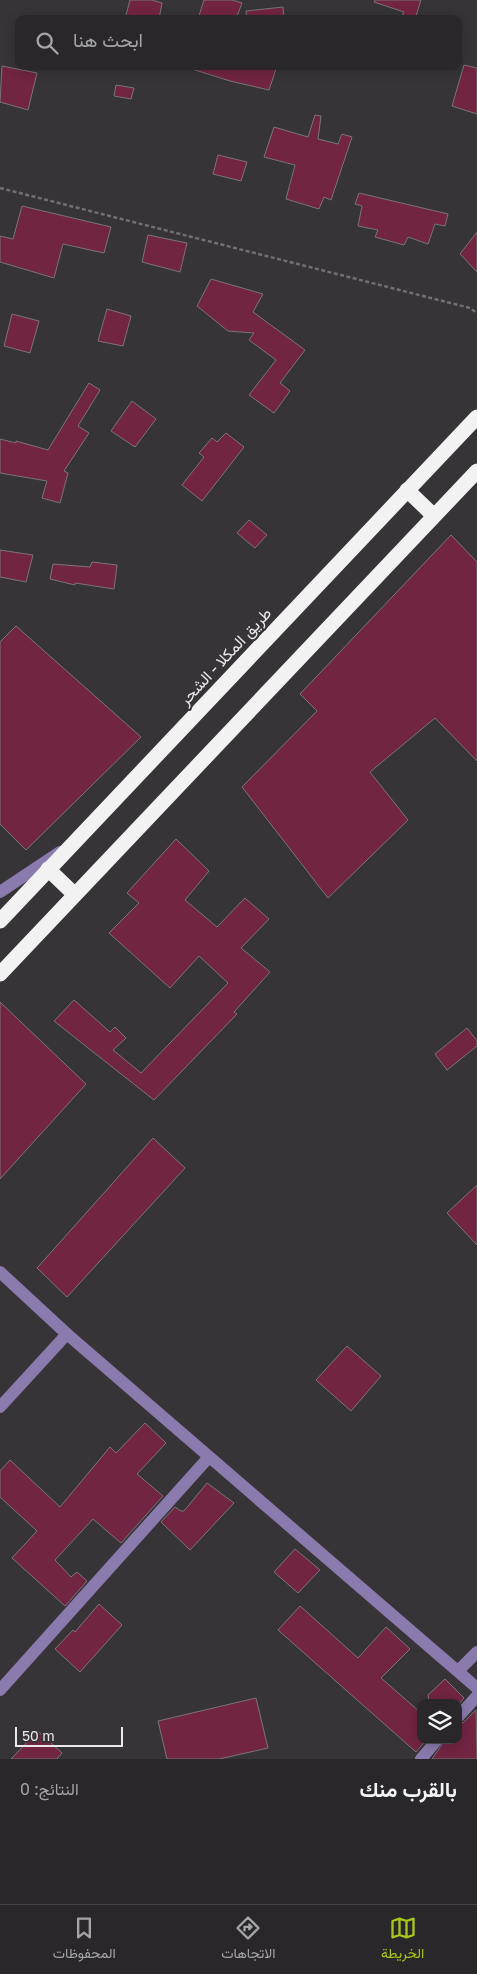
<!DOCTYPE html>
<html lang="ar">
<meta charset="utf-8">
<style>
:root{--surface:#292729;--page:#312f31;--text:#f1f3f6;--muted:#a5a5a8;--line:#454446;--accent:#a8c71d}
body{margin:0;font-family:"Golos Text",Vazirmatn,sans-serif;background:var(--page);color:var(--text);direction:rtl}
.controls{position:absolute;right:15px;bottom:15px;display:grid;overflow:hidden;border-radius:10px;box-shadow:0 2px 12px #0003}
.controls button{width:45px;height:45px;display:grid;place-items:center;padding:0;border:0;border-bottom:1px solid var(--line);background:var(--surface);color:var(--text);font:25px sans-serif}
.scale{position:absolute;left:15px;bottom:12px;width:108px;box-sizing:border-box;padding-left:5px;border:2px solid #eae8ea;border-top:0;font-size:14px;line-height:18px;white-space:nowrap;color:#eae8ea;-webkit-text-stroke:4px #373437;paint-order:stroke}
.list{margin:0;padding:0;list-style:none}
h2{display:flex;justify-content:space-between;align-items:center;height:65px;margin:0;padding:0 20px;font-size:21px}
h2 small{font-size:16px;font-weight:400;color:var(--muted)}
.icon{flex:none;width:28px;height:28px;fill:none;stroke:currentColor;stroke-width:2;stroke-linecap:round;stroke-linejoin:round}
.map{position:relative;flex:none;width:477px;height:1759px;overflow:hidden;direction:ltr}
.search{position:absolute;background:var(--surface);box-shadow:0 2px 12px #0003;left:15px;right:15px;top:15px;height:55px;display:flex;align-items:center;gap:12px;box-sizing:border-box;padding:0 18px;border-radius:10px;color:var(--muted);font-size:19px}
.sheet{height:145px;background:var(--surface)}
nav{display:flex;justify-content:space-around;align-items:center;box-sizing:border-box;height:70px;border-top:1px solid var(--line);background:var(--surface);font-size:14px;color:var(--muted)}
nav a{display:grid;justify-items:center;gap:2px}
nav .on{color:var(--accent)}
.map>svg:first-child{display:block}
.building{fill:#722443;stroke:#7a7576}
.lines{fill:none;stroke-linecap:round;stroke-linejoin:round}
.path{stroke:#716f71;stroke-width:2.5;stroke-dasharray:4 2.5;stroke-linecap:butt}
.minor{stroke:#8a7aad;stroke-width:12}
.highway{stroke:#f2f2f2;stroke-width:15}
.labels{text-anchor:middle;stroke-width:4;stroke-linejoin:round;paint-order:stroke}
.street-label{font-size:16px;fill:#eae8ea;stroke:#373437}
</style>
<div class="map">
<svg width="477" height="1759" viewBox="0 0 477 1759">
<rect width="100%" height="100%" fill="#373437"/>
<g class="building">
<path d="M 130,0 L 152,0 L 162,3 L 159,19 L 125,19 Z"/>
<path d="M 204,0 L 232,0 L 242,3 L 236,19 L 198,19 Z"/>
<path d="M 375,0 L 421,0 L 415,19 L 402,16 L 404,12 L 374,2 Z"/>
<path d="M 283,7 L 284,19 L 247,19 L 246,11 Z"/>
<path d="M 464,65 L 477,68 L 477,114 L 452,106 Z"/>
<path d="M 2,66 L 37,73 L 28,110 L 0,102 Z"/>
<path d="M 193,66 L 277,66 L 269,90 L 230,81 L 192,69 Z"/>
<path d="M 116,85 L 134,88 L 131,99 L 114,96 Z"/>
<path d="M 315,115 L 321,116 L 318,139 L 338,144 L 342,134 L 352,137 L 331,200 L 324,197 L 319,209 L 286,199 L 295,165 L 264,157 L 274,127 L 308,137 Z"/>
<path d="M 218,155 L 247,162 L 241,181 L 213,174 Z"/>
<path d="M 359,193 L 448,214 L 445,226 L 435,224 L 428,244 L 408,237 L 404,245 L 375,237 L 378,230 L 358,226 L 362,206 L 355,204 Z"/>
<path d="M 22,206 L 111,227 L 104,253 L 63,244 L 54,278 L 0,262 L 0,236 L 13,239 Z"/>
<path d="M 477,232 L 477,272 L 460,254 Z"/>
<path d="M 148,235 L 187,243 L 180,272 L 142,262 Z"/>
<path d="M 211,279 L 263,294 L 253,312 L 305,350 L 280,383 L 290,391 L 274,413 L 249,395 L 276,360 L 249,340 L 254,333 L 228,331 L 197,306 Z"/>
<path d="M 107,309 L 131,316 L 123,346 L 98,341 Z"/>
<path d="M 12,314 L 39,321 L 30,353 L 4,346 Z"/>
<path d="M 89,383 L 100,390 L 78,426 L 89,433 L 64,471 L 68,473 L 60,503 L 42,498 L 47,481 L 0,473 L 0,439 L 16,443 L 16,441 L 48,450 Z"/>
<path d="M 132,401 L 156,419 L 135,447 L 111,431 Z"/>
<path d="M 226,433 L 244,447 L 202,501 L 182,485 L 204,457 L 199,453 L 212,438 L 217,442 Z"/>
<path d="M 249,520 L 267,535 L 255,548 L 237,533 Z"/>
<path d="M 451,535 L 477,562 L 477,761 L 435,718 L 370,772 L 408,820 L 328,898 L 242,787 L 317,711 L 300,694 Z"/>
<path d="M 0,550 L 33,555 L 26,582 L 0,577 Z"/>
<path d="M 92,562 L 117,565 L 114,589 L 75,583 L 75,585 L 50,579 L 53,564 L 90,567 Z"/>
<path d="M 16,626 L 141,737 L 26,850 L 0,824 L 0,642 Z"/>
<path d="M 176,839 L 209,871 L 185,900 L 217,927 L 245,898 L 269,919 L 241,948 L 270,972 L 234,1012 L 237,1014 L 154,1100 L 54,1021 L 74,1000 L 110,1032 L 115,1027 L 126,1038 L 113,1050 L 141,1073 L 228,983 L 199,956 L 170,988 L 109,933 L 139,903 L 127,893 Z"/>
<path d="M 0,1002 L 86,1084 L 0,1179 Z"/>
<path d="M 467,1028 L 477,1041 L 477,1046 L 447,1070 L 435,1054 Z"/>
<path d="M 153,1138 L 185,1168 L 67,1297 L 37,1268 Z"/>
<path d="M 477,1185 L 477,1245 L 447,1213 Z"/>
<path d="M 347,1346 L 381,1376 L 351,1411 L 316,1380 Z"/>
<path d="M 145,1423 L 166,1443 L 137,1474 L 163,1496 L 121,1543 L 93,1519 L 55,1560 L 71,1577 L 77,1572 L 87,1581 L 65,1606 L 12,1558 L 37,1531 L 0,1497 L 0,1471 L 10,1460 L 60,1507 L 110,1447 L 116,1453 Z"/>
<path d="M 207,1483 L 234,1503 L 190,1550 L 161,1522 L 175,1507 L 181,1511 L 184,1511 Z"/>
<path d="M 295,1549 L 320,1570 L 298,1593 L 274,1572 Z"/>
<path d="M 99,1604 L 122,1625 L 80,1672 L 55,1649 L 73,1630 L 75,1632 Z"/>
<path d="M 300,1606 L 358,1658 L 386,1627 L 410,1649 L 381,1678 L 421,1713 L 421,1740 L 426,1740 L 416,1752 L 278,1630 Z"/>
<path d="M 445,1679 L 464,1698 L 458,1705 L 458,1703 L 429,1703 L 428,1695 Z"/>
<path d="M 256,1698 L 268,1748 L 219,1759 L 167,1759 L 158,1721 Z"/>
<path d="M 476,1710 L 477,1759 L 432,1759 L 445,1740 L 458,1740 L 458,1725 L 464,1722 Z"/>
<path d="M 38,1731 L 62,1753 L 57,1759 L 11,1759 Z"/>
</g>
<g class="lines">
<path class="path" d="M 0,188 L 470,308 L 477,313"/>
<g class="minor">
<path d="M 0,892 L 60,852"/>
<path d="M 0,1272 L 67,1334 L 477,1688"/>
<path d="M 0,1407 L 67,1334"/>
<path d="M 458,1671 L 477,1652"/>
<path d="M 0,1690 L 209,1457"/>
<path d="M 458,1717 L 477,1696"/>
<path d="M 421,1759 L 437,1740"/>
</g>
<g class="highway">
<path d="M 407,490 L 433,515"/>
<path d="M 48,869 L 74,894"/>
<path d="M 0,921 L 477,417"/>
<path d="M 0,974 L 477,471"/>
</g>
</g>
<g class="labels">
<g class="street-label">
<text transform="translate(225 656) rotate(-47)" y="6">طريق المكلا - الشحر</text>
</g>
</g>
</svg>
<div class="controls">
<button><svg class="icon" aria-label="layers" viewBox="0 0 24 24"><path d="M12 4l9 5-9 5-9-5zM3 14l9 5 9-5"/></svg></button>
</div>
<div class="scale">50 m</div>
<div class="search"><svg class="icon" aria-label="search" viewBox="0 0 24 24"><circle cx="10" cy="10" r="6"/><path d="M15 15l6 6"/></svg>ابحث هنا</div>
</div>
<section class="sheet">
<h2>بالقرب منك<small>النتائج: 0</small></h2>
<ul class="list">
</ul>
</section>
<nav>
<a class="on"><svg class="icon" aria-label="map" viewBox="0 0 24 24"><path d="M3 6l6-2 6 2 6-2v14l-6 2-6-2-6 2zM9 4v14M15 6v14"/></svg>الخريطة</a>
<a><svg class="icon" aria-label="directions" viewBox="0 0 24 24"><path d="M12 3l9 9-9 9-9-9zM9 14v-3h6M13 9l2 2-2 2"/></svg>الاتجاهات</a>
<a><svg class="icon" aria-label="saved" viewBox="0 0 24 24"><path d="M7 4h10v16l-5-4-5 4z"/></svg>المحفوظات</a>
</nav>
